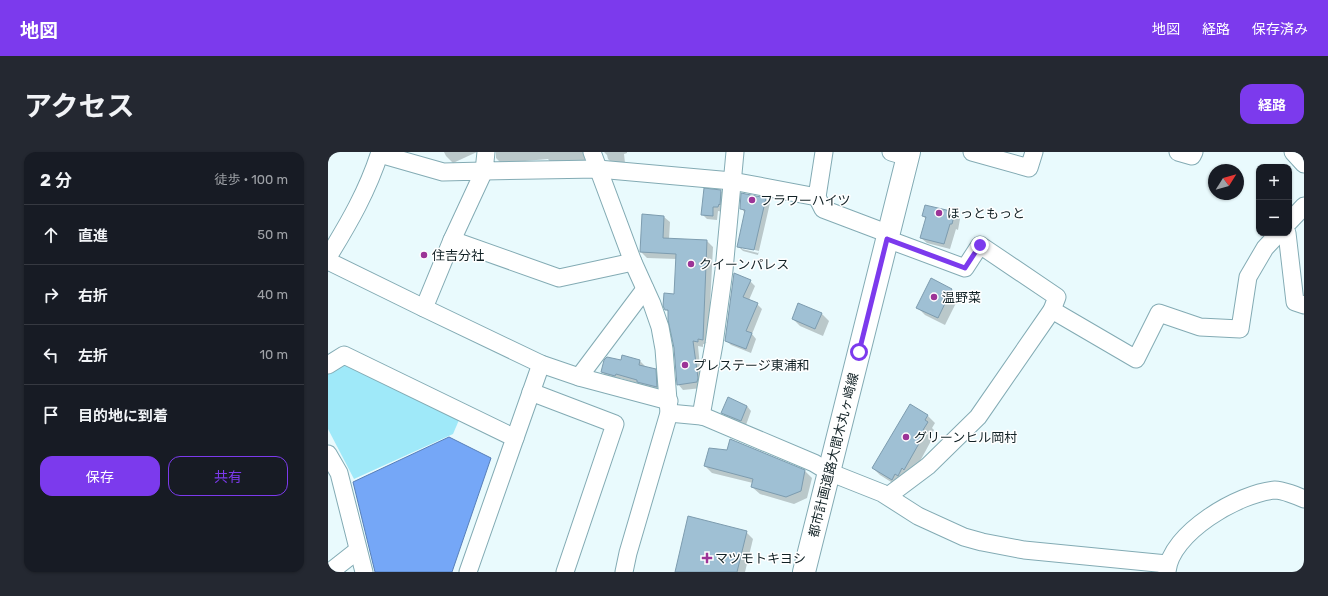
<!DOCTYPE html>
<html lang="ja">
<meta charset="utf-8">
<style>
:root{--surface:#171b24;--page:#242831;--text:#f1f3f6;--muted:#9ea1a6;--line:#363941;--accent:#7c3aed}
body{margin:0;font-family:Rubik,"Noto Sans JP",sans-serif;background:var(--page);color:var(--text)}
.controls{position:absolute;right:12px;top:12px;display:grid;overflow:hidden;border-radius:8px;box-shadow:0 1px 3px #0004}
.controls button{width:36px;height:36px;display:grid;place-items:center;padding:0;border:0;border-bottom:1px solid var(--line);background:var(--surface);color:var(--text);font:20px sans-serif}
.compass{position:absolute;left:880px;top:12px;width:36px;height:36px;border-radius:50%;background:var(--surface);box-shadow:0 1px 3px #0004;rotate:53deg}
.stop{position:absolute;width:12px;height:12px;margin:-9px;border:3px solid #7c3aed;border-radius:50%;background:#fff}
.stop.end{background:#7c3aed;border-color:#fff;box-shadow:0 1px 4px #0008}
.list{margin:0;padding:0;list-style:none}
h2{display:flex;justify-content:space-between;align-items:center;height:52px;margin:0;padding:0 16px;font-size:17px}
h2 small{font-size:13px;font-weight:400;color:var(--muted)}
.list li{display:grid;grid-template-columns:26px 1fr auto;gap:12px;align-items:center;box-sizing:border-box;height:60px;padding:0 16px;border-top:1px solid var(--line)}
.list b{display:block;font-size:15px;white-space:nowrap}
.list em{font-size:13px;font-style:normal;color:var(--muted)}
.actions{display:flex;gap:8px;padding:12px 16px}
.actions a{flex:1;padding:9px 0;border:1px solid var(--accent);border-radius:12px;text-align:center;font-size:14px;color:var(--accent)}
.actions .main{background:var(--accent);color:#fff}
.icon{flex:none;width:22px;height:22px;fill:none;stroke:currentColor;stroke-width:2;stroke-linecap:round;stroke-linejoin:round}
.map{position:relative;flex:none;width:976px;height:420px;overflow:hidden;border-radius:12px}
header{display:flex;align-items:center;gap:24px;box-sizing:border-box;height:56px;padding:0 20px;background:var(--accent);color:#fff}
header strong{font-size:19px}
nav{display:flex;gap:22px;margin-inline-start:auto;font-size:14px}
.intro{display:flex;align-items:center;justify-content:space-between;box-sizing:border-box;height:96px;padding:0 24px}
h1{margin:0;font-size:28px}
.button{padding:10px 18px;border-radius:12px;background:var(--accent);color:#fff;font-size:14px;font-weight:700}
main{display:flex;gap:24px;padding:0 24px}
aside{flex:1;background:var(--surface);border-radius:12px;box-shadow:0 1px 3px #0004}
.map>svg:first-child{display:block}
.green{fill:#9fe9f9}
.water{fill:#75a7f7;stroke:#577fb8}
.shadow{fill:#0003;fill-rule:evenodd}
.building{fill:#9fc0d4;stroke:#7d9caf}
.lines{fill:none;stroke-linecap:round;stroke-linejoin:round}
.minor-casing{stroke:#83abb4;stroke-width:19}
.tertiary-casing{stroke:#83abb4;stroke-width:24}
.minor{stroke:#fff;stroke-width:17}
.tertiary{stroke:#fff;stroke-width:22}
.route{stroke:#7c3aed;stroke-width:5}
.poi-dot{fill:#9c3497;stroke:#fff;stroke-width:1.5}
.labels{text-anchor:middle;stroke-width:3;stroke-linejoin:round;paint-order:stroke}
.poi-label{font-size:13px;fill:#112125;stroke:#fff;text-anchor:start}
.street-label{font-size:13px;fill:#112125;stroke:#fff}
</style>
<header>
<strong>地図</strong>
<nav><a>地図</a><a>経路</a><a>保存済み</a></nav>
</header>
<div class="intro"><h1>アクセス</h1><a class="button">経路</a></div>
<main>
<aside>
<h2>2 分<small>徒歩 · 100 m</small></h2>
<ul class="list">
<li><svg class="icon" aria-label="ahead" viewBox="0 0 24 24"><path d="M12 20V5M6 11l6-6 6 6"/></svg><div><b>直進</b></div><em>50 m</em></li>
<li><svg class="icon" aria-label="right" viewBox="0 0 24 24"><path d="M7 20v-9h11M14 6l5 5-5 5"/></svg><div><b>右折</b></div><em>40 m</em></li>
<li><svg class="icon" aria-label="left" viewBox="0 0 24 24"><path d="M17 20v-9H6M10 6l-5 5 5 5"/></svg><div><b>左折</b></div><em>10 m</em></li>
<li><svg class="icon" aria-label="arrive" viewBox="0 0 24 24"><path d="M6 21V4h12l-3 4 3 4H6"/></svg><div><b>目的地に到着</b></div></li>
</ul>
<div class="actions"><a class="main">保存</a><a>共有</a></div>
</aside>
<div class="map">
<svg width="976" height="420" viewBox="0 0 976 420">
<rect width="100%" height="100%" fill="#e9fafd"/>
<path class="green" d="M 13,213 L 23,213 L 131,268 L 125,282 L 26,327 L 0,277 L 0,222 Z"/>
<path class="water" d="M 121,285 L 163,306 L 124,420 L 47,420 L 25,330 Z"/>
<g class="shadow">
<path d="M 116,0 L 149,0 L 125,11 L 118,4 Z"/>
<path d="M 168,0 L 257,0 L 257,11 L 223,11 L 220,7 L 173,11 L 168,6 Z"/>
<path d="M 276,0 L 299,0 L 299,1 L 296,2 L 297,11 L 285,12 L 280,7 L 279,3 Z"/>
<path d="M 377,38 L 393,39 L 398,44 L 395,60 L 390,59 L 389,68 L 379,67 L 374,62 Z"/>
<path d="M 437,46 L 442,51 L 430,103 L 415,99 L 410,94 L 417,61 L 413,56 ZM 414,95 L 431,99 L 430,101 L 414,97 Z"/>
<path d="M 627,61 L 632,67 L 630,78 L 628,77 L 622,97 L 599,91 L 593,86 L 598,67 L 595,64 Z"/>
<path d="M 315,63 L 336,65 L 342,70 L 341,87 L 379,89 L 385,95 L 380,193 L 375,192 L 375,195 L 370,194 L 374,236 L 355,238 L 350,232 L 347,196 L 341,160 L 337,157 L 347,143 L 349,107 L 319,106 L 313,100 Z"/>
<path d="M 407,122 L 422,129 L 427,134 L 421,148 L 429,152 L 434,157 L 424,182 L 428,187 L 423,201 L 403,193 L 398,188 Z"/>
<path d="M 624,138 L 631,145 L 617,173 L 597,163 L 590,156 Z"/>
<path d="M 494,162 L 501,169 L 495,184 L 472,174 L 465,167 Z"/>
<path d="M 312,209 L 317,214 L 316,215 L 327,218 L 332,223 L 333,239 L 315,235 L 312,232 L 292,226 L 292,229 L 279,225 L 274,220 L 294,210 Z"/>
<path d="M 419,254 L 423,259 L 418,273 L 399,266 L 394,261 Z"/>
<path d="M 582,254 L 600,264 L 607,271 L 604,276 L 606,278 L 602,285 L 604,287 L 584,324 L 571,335 L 552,323 L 545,316 Z"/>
<path d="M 377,314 L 477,319 L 484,326 L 479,346 L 466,352 L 432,342 L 424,335 L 425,331 L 384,321 Z"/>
<path d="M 418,380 L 425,387 L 417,420 L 348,420 Z"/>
</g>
<g class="building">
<path d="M 376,36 L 393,38 L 392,53 L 391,52 L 390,55 L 385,55 L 385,64 L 373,63 Z"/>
<path d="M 413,41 L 438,46 L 426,98 L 409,95 L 417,58 L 412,57 Z"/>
<path d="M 597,53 L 627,60 L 624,72 L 622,72 L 616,92 L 592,86 L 598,65 L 594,64 Z"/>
<path d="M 314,62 L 336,64 L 335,86 L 379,88 L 375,188 L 370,187 L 370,190 L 365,189 L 370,226 L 369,230 L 349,233 L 346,196 L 340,168 L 340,158 L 337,158 L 335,154 L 336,141 L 346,142 L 348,102 L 312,100 Z"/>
<path d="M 406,121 L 423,128 L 415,145 L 430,151 L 418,179 L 424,181 L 418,197 L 397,189 Z"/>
<path d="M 603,126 L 624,137 L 610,166 L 588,156 Z"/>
<path d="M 470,151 L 494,161 L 487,177 L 464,167 Z"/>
<path d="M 294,203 L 312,208 L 311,213 L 328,217 L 329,235 L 309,230 L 309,228 L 288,222 L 287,224 L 273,220 L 276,208 L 279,205 L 293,208 Z"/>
<path d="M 400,245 L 419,254 L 413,269 L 393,261 Z"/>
<path d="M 582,252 L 600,263 L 597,268 L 600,270 L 595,278 L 598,279 L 576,318 L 574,316 L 570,324 L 567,322 L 564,328 L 544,316 Z"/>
<path d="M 402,287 L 477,318 L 473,339 L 458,345 L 423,335 L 425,327 L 376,314 L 381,296 L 399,298 Z"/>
<path d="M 360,364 L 419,379 L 409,420 L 347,420 Z"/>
</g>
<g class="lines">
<g class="minor-casing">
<g id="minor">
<path d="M 158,0 L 156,19 L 270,17 L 404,29 L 489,45"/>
<path d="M 264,0 L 305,110 L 324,152 L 332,175 L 336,197 L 341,261 L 300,401 L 296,420"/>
<path d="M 496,0 L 489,45 L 495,57 L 561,82"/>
<path d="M 563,0 L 580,5"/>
<path d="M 644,0 L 701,16 L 706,0"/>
<path d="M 850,0 L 864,4 L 866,0"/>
<path d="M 965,0 L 976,12"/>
<path d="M 52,2 L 115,20 L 156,19 L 124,88 L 96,156"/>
<path d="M 961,70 L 976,54"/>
<path d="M 959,81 L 967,150 L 976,153"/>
<path d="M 559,87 L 637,116 L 652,93 L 729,145 L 724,158 L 650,265 L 600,314 L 560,344"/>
<path d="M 124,88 L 231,126 L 305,110"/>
<path d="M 0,105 C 21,71 40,38 52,0"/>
<path d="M 0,109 L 96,156 L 213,212 L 251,225 L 341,249"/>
<path d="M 724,158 L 808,207 L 831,161 L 872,175 L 912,177 L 920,125 L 937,96 L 951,81"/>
<path d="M 0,213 L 16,203 L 187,286 L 140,420"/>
<path d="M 251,225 L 317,137"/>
<path d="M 203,240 L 287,272 L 237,420"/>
<path d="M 341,261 L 373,264 L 377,265 L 486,311 L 501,320 L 554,341 L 590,364 L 636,385 L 654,390 L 696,398 L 839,412"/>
<path d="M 373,264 L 386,192 L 396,118 L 407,0"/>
<path d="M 187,286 L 213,212"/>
<path d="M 0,302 L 11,321 L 36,420"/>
<path d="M 2,420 L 30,398"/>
<path d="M 839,420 C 842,381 911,341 947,338 C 954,338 970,344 976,347"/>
</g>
</g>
<g class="tertiary-casing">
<path id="tertiary" d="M 476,420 L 581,0"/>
</g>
<use href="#minor" class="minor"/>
<use href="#tertiary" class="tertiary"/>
</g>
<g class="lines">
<path class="route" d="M 531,200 L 559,87 L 637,116 L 652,93"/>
</g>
<g class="poi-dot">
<circle cx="424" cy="48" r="4"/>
<circle cx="611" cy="61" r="4"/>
<circle cx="96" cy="103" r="4"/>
<circle cx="363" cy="112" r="4"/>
<circle cx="606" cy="145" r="4"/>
<circle cx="357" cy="213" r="4"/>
<circle cx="578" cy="285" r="4"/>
<path d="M377 400h4v4h4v4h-4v4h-4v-4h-4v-4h4z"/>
</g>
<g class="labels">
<g class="poi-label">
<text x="432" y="53">フラワーハイツ</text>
<text x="619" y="66">ほっともっと</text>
<text x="104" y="108">住吉分社</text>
<text x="371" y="117">クイーンパレス</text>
<text x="614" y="150">温野菜</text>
<text x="365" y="218">プレステージ東浦和</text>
<text x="586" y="290">グリーンヒル岡村</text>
<text x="387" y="411">マツモトキヨシ</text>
</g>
<g class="street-label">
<text transform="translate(505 303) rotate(-76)" y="5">都市計画道路大間木丸ヶ崎線</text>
</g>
</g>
</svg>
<div class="controls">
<button>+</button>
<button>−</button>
</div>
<svg class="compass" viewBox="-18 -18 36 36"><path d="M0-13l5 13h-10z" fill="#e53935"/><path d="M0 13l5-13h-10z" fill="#9ea1a6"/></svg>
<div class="stop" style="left:531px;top:200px"></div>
<div class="stop end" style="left:652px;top:93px"></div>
</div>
</main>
